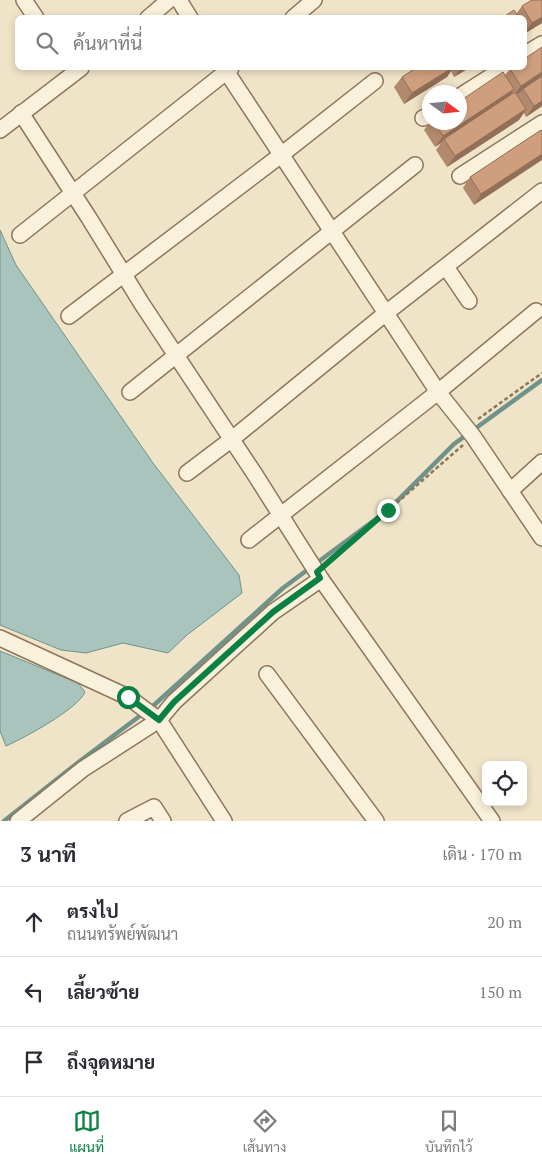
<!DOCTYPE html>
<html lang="th">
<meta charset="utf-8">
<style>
:root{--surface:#fff;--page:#f7f7f7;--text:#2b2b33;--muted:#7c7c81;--line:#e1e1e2;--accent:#0b8043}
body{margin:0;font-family:"PT Serif",Sarabun,serif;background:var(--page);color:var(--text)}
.controls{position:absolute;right:15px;bottom:15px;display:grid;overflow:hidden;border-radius:8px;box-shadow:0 2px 8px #0003}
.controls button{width:45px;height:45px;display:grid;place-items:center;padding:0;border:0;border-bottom:1px solid var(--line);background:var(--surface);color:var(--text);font:25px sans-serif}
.compass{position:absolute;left:422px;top:85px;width:45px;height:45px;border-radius:50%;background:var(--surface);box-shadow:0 2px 8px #0003;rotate:105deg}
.stop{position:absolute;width:15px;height:15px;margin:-11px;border:4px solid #0b8043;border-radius:50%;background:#fff}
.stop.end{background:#0b8043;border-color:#fff;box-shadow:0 1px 5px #0008}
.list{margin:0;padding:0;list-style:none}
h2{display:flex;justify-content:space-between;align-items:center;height:65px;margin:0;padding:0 20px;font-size:21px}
h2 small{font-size:16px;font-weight:400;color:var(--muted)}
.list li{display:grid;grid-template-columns:32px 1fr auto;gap:15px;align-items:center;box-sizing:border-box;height:70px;padding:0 20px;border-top:1px solid var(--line)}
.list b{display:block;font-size:19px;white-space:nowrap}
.list p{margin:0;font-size:16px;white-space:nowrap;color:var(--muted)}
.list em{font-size:16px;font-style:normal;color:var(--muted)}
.icon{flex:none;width:28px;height:28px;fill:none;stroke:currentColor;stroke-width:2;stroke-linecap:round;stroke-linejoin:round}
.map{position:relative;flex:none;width:542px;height:821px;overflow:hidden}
.search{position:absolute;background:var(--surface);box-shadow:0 2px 8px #0003;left:15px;right:15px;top:15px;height:55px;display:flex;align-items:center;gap:12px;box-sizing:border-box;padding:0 18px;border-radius:8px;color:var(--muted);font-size:19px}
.sheet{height:275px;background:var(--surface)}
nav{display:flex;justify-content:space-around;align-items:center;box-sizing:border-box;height:70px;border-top:1px solid var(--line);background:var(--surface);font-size:14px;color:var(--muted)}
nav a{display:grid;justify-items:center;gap:2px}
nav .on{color:var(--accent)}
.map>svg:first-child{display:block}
.water{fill:#a9c4bc;stroke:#6f938a}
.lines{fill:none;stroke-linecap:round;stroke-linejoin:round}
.stream{stroke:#6f938a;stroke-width:4.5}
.minor-casing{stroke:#8d765c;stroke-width:18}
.path{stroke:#8d765c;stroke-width:2.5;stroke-dasharray:4 2.5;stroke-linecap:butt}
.minor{stroke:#faf1dc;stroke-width:15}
.wall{fill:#b2896c}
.shaded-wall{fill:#916f58}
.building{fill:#cf9f7d;stroke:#916f58}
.route{stroke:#0b8043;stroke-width:6}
</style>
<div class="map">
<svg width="542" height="821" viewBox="0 0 542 821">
<rect width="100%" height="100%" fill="#f0e4c8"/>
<g class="water">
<path d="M 0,230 L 16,265 L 153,463 L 239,575 L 242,593 L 187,635 L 168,653 L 123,643 L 86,653 L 61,650 L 0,625 Z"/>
<path d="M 0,651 L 78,683 L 85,692 C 78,709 24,738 6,746 L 0,731 Z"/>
</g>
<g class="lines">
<path class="stream" d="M 4,821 L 80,761 L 153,706 L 283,588 L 388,510 L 454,444 L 542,380"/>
<g class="minor-casing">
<g id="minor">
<path d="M 24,0 L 36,18"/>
<path d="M 179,0 L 190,18"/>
<path d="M 148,18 L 169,0"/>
<path d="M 293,18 L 314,0"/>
<path d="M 524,55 L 542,44"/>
<path d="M 224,68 L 438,392 L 473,436 L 542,538"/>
<path d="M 460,96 L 504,68"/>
<path d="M 21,113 L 89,218 L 142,304 L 254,473 L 321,579 L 492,821"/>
<path d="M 423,118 L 430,115"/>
<path d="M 0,130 L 81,68"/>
<path d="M 460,176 L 542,123"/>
<path d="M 20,235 L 231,68"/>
<path d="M 446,267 L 469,301"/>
<path d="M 69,316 L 281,155 L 375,81"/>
<path d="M 130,392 L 415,165"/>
<path d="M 187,473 L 232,439 L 386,313 L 542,191"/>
<path d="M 510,491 L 542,462"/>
<path d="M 249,540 L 438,392 L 536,311"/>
<path d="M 0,638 L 128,697 L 159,720 L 224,821"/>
<path d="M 267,674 L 376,821"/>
<path d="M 18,821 L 83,769 L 159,720 L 174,702 L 273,612 L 321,579"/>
<path d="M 127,821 L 154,807 L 163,821"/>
</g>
</g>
<g class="path">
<path d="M 478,419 L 542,373"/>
<path d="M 328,563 L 463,445"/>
</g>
<use href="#minor" class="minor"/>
</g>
<g class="wall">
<path d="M 522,6 L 542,23 L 524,34 L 524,18 L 502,18 L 516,14 Z"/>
<path d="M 542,47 L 542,106 L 526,117 L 524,113 L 519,120 L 447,167 L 436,150 L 441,143 L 435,147 L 424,130 L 430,122 L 460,122 L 505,75 L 510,69 Z"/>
<path d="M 416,68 L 469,68 L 454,77 L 451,71 L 447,77 L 404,104 L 394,87 L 402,77 Z"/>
<path d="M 541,130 L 474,205 L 463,188 L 470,177 Z"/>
</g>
<g class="shaded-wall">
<path d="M 542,17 L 542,23 L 524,34 L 532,23 Z"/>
<path d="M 452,68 L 453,68 L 447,77 L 404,104 L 412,93 Z"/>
<path d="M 461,68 L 469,68 L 454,77 Z"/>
<path d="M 542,72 L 542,78 L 523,89 L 522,91 L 513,96 L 521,86 Z"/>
<path d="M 514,89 L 507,100 L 444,139 L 441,143 L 435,147 L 443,136 Z"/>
<path d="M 542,101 L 542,106 L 526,117 L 534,106 Z"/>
<path d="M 526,109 L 519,120 L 447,167 L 455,156 Z"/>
<path d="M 542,154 L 542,160 L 474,205 L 481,194 Z"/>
</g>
<g class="building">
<path d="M 532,0 L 542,0 L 542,17 L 532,23 L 522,6 Z"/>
<path d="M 514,10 L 519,18 L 502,18 Z"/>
<path d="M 542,47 L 542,72 L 521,86 L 510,69 L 511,68 L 524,68 L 524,59 Z"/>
<path d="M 416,68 L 452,68 L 412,93 L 402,77 Z"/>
<path d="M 503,72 L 514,89 L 443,136 L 434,122 L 460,122 L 460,101 Z"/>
<path d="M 542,76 L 542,101 L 534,106 L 523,89 Z"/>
<path d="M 515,92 L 526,109 L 455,156 L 444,139 Z"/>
<path d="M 541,130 L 542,131 L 542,154 L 481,194 L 470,177 Z"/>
</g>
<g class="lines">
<path class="route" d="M 128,697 L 159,720 L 174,702 L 273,612 L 320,578 L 317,572 L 388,510"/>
</g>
</svg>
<div class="controls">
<button><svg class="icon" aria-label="locate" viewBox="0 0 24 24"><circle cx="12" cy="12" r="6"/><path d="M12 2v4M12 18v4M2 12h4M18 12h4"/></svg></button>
</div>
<svg class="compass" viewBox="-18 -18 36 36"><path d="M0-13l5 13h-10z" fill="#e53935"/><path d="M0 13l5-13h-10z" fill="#7c7c81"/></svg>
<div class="stop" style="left:128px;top:697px"></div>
<div class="stop end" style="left:388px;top:510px"></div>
<div class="search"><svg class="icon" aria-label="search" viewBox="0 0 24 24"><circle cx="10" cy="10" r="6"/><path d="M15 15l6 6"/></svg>ค้นหาที่นี่</div>
</div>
<section class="sheet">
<h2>3 นาที<small>เดิน · 170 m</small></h2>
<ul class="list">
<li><svg class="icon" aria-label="ahead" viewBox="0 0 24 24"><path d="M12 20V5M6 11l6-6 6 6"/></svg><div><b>ตรงไป</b><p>ถนนทรัพย์พัฒนา</p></div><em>20 m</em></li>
<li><svg class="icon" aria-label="left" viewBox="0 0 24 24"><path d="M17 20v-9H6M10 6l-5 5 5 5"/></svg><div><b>เลี้ยวซ้าย</b></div><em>150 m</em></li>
<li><svg class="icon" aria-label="arrive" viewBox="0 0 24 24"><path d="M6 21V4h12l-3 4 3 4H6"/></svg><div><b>ถึงจุดหมาย</b></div></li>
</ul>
</section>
<nav>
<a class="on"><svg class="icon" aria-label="map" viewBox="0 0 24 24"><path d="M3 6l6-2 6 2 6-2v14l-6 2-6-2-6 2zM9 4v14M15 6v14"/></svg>แผนที่</a>
<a><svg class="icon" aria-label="directions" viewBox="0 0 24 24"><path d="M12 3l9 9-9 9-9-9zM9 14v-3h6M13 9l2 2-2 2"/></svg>เส้นทาง</a>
<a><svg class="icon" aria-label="saved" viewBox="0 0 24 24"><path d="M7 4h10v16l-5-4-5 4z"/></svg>บันทึกไว้</a>
</nav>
